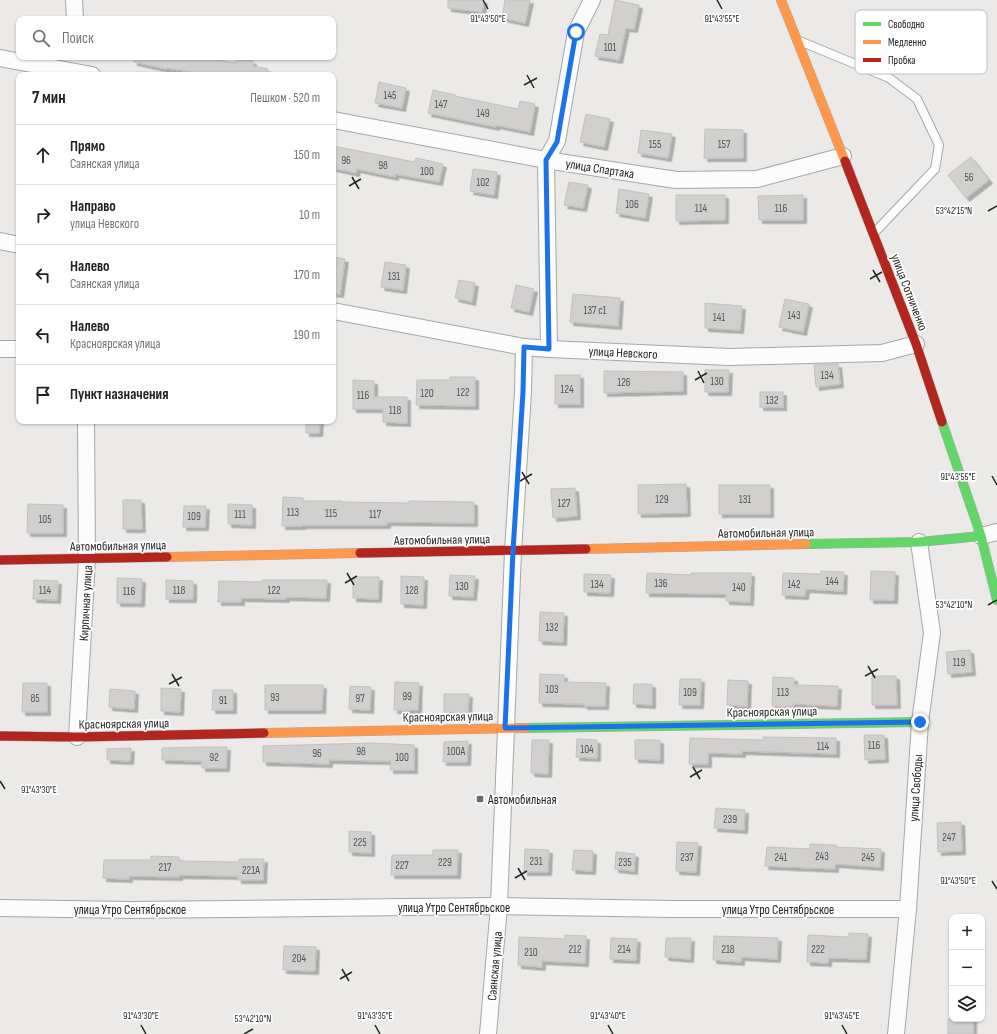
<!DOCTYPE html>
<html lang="ru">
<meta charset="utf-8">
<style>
:root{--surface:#fff;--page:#f2f2f2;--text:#202124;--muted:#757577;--line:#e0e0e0}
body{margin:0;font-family:"Sofia Sans Condensed",sans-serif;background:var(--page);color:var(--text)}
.controls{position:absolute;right:12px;bottom:12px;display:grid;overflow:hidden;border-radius:8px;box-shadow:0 1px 3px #0004}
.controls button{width:36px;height:36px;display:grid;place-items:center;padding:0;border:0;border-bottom:1px solid var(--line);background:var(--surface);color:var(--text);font:20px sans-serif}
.stop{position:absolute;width:12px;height:12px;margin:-9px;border:3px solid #1a73e8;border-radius:50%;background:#fff}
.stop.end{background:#1a73e8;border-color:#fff;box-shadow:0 1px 4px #0008}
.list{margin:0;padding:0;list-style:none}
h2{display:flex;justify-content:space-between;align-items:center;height:52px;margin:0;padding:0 16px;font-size:17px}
h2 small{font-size:13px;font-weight:400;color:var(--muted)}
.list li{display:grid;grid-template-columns:26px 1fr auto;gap:12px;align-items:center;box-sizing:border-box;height:60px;padding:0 16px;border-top:1px solid var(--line)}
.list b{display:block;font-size:15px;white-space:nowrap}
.list p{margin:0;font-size:13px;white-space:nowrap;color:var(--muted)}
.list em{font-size:13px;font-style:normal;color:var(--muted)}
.icon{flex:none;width:22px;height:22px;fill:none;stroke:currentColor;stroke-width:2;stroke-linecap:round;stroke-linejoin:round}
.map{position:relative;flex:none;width:997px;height:1034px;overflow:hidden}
.search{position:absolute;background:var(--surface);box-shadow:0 1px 3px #0004;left:16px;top:16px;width:320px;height:44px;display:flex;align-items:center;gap:10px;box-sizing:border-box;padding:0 14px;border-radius:8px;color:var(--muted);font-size:15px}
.panel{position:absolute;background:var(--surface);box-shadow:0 1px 3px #0004;left:16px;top:72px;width:320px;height:352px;border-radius:8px}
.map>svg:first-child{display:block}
.building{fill:#d1d0cf;stroke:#c2c1c0;filter:url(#shadow)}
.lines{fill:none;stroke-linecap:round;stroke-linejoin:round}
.lane-casing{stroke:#a7a7a5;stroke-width:10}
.street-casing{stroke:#a7a7a5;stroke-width:18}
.fast-casing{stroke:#a7a7a5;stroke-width:10}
.slow-casing{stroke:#a7a7a5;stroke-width:10}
.jam-casing{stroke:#a7a7a5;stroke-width:10}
.lane{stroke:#fcfcfc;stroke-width:8}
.street{stroke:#fcfcfc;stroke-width:16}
.fast{stroke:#63d668;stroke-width:9}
.slow{stroke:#ff974d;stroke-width:9}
.jam{stroke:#b3261e;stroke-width:9}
.route{stroke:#1a73e8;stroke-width:5}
.ticks{fill:none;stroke:#272726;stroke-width:1.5}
.poi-dot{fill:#6c6b6a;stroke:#fff;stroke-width:1.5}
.labels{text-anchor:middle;stroke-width:3.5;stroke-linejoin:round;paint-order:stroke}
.number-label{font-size:11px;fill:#545453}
.street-label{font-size:13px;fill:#272726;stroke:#fff}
.poi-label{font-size:13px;fill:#272726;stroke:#fff;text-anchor:start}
.key{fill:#fff;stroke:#bebebe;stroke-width:1}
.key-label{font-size:11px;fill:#272726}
.ticks-label{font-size:10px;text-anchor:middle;fill:#272726;stroke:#fff;stroke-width:3.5;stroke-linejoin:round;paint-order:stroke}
</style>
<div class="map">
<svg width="997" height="1034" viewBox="0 0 997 1034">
<defs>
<filter id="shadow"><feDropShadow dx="3.5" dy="3.5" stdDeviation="0" flood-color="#0004"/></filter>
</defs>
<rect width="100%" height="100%" fill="#ebeae8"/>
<g class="building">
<path d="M 448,0 L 484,0 L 482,12 L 448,8 Z"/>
<path d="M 505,0 L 530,0 L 525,23 L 502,18 Z"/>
<path d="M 615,0 L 639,5 L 634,29 L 626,28 L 619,60 L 595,56 L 600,34 L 608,35 Z"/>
<path d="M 134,57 L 203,57 L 236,63 L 236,59 L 253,61 L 253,66 L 268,69 L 267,75 L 208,75 L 167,68 L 166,69 L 134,62 Z"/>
<path d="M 379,82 L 406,88 L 402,108 L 375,103 Z"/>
<path d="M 433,90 L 455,95 L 455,96 L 518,109 L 520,101 L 535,104 L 530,132 L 496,125 L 496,127 L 428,113 Z"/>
<path d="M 586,114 L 610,119 L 604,147 L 580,142 Z"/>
<path d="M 705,129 L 743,130 L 743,158 L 704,158 Z"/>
<path d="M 641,130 L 672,134 L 668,158 L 638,153 Z"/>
<path d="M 333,146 L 415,162 L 416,158 L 443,164 L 439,182 L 395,174 L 395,177 L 357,169 L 356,173 L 333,168 Z"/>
<path d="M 971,157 L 989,180 L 966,198 L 948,175 Z"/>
<path d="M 473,169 L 497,172 L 494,195 L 470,191 Z"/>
<path d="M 569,182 L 588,185 L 583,208 L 564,205 Z"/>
<path d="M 619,189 L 649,194 L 645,218 L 616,213 Z"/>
<path d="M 676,195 L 725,195 L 725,220 L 676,221 Z"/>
<path d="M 803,195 L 803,220 L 759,220 L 758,196 Z"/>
<path d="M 333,257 L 345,259 L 340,294 L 333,293 Z"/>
<path d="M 385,262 L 406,265 L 403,290 L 381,287 Z"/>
<path d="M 459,280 L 475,283 L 472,302 L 455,298 Z"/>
<path d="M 516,285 L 534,289 L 529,312 L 511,308 Z"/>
<path d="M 573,294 L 620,298 L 618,326 L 570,322 Z"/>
<path d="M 785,299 L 809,304 L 803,332 L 779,327 Z"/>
<path d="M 705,303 L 742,306 L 740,330 L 705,328 Z"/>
<path d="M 838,364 L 840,384 L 816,387 L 814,365 Z"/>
<path d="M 705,370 L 729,370 L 728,392 L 705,392 Z"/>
<path d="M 604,371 L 683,372 L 683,391 L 604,393 Z"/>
<rect x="555" y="375" width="25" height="29"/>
<path d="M 450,377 L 475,377 L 475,406 L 416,405 L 417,380 L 450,380 Z"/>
<path d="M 353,380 L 374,381 L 374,397 L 407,397 L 407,423 L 383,422 L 383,409 L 353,409 Z"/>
<rect x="760" y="392" width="23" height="15"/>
<path d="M 306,421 L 320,421 L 319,433 L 306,433 Z"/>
<path d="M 686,484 L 687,513 L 638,514 L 638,485 Z"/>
<rect x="719" y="485" width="51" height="29"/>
<path d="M 575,488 L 577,516 L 553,518 L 551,489 Z"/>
<path d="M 283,497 L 303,498 L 303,501 L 342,501 L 342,502 L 409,503 L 409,501 L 474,502 L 474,523 L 387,522 L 387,525 L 302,525 L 302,526 L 282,526 Z"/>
<path d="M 123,500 L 141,500 L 142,529 L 123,529 Z"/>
<path d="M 28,504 L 63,505 L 63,533 L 27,533 Z"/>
<path d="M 228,504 L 252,505 L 252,525 L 228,524 Z"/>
<path d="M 184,506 L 206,506 L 205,527 L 183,527 Z"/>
<path d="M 821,571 L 844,572 L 843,591 L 806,589 L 805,596 L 782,595 L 783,573 L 821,574 Z"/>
<path d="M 871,571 L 895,572 L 894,600 L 870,600 Z"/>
<path d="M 647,573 L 691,575 L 691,573 L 751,573 L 750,602 L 726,601 L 726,594 L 646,593 Z"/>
<path d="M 584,574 L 611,575 L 610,593 L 584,592 Z"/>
<path d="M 450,575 L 475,576 L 473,597 L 449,596 Z"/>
<path d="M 401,576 L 424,577 L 423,605 L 401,604 Z"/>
<path d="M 353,577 L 379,577 L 378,599 L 353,598 Z"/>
<path d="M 117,578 L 142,579 L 141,603 L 117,603 Z"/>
<path d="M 34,580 L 58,581 L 57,600 L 33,599 Z"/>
<path d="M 166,580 L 193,581 L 193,599 L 166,599 Z"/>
<path d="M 262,580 L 327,580 L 326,598 L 286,597 L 286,599 L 241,598 L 241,602 L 218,602 L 219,581 L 262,582 Z"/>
<path d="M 540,612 L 564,613 L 563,642 L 539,641 Z"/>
<path d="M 970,650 L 972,672 L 948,674 L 946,652 Z"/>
<path d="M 540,674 L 564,675 L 564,682 L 606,683 L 605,706 L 584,706 L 584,704 L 539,703 Z"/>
<path d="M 872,676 L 896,676 L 897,705 L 872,705 Z"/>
<path d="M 773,677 L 794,678 L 794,685 L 838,686 L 837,706 L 793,704 L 793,707 L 772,706 Z"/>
<path d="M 680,679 L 701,679 L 700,705 L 679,705 Z"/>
<path d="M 728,680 L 748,681 L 747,706 L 727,705 Z"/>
<path d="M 395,682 L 419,683 L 418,710 L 394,710 Z"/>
<path d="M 23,683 L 47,683 L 47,712 L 22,712 Z"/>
<path d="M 634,684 L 652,684 L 652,705 L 633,704 Z"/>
<path d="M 265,685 L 323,685 L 322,710 L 265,710 Z"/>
<path d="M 350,686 L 371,687 L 370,710 L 349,709 Z"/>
<path d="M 161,688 L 181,689 L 180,712 L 161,711 Z"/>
<path d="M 110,689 L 135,691 L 134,709 L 109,707 Z"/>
<path d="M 213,690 L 233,690 L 233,710 L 212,710 Z"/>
<path d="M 444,694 L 469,694 L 468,713 L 444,712 Z"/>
<path d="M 864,735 L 884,735 L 885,759 L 865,760 Z"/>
<path d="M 763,737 L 836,738 L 836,754 L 742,751 L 742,754 L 708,753 L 708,764 L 689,764 L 690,738 L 763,740 Z"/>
<path d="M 577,739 L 597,740 L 597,758 L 576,757 Z"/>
<path d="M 532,740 L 549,740 L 548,774 L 531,773 Z"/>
<path d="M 635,740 L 660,740 L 660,760 L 635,759 Z"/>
<path d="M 468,741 L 467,762 L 443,762 L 444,742 Z"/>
<path d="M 373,743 L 414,745 L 414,770 L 390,770 L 391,761 L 329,760 L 329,764 L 263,762 L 263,746 Z"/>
<path d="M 201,747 L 227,747 L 226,768 L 202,768 L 202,761 L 162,760 L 162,748 Z"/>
<path d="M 131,748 L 130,761 L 107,760 L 107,749 Z"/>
<path d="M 716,808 L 745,810 L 744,830 L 714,828 Z"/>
<path d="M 961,822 L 962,851 L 938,852 L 937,823 Z"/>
<path d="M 349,831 L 371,832 L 371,853 L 349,852 Z"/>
<path d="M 677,842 L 698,843 L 696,872 L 676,871 Z"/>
<path d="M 810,844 L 836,845 L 836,847 L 881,849 L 880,867 L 835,864 L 835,869 L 765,866 L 767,847 L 810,849 Z"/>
<path d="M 525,849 L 549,850 L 548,872 L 524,872 Z"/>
<path d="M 433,850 L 458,850 L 457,875 L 391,875 L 392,855 L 433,855 Z"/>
<path d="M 574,850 L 593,851 L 592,871 L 572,870 Z"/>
<path d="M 616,852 L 635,854 L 634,871 L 615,869 Z"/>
<path d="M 151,856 L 179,857 L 179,861 L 239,862 L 239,859 L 264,859 L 263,880 L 238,880 L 238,876 L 179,875 L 179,877 L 129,876 L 129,879 L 103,878 L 104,860 L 151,860 Z"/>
<path d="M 849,933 L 868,934 L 866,959 L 828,958 L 828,963 L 807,962 L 808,935 L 849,937 Z"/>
<path d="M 565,935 L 586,936 L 585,963 L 542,961 L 542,967 L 518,965 L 519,937 L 565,939 Z"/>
<path d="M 714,936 L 778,938 L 777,959 L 741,957 L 741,962 L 713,960 Z"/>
<path d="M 611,938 L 637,939 L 636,960 L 610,959 Z"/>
<path d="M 666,938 L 691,938 L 690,959 L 665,957 Z"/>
<path d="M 284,946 L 316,947 L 315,971 L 283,970 Z"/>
<rect x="948" y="1019" width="25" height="15"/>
</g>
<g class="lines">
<g class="lane-casing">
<path id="lane" d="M 802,42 L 889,78 L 917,99 L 939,145 L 935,169 L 875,232"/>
</g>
<g class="street-casing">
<g id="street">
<path d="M 74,0 L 75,19"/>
<path d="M 0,58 L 92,75"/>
<path d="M 333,120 L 546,160 L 676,180 L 757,179 L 843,156"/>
<path d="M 0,241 L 19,245"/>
<path d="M 333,311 L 524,347 L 549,349 L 730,357 L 882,353 L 916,344"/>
<path d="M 0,349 L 19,349"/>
<path d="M 549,349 L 546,160 L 557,141 L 576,32 L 592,0"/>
<path d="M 981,536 L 997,532"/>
<path d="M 77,737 L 87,559 L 86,421"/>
<path d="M 0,908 L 131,910 L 499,906 L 673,909 L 908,909"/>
<path d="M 488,1034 L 499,906 L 513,551 L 523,392 L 524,347"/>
<path d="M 896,1034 L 908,909 L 920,722 L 932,633 L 919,542"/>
</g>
</g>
<g class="fast-casing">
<g id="fast">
<path d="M 942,422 L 981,536 L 997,600"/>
<path d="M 806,544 L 919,542 L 981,536"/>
<path d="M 526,728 L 920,722"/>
</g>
</g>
<g class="slow-casing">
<g id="slow">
<path d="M 781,0 L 845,161"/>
<path d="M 586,549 L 806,544"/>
<path d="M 167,557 L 360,553"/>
<path d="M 264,733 L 526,728"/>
</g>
</g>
<g class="jam-casing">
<g id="jam">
<path d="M 845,161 L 916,344 L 942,422"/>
<path d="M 360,553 L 586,549"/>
<path d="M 0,560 L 167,557"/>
<path d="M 0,736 L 77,737 L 264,733"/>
</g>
</g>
<use href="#lane" class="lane"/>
<use href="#street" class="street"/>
<use href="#fast" class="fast"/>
<use href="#slow" class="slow"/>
<use href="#jam" class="jam"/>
</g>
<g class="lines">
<path class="route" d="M 576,32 L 557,142 L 546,160 L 549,349 L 524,347 L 523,392 L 513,551 L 505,728 L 920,722"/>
</g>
<path class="ticks" d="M 483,0 L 488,9M 717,0 L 722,9M 527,75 L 534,88M 524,85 L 537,78M 352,177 L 359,189M 349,186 L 361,179M 988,211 L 997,206M 873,270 L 880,282M 870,279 L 882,272M 698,371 L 704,383M 695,380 L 707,373M 522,472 L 529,484M 992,476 L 997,485M 520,481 L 532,474M 347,573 L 354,585M 345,583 L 357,576M 988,605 L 997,600M 868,666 L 875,678M 172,674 L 179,686M 865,676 L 878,669M 169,684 L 182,677M 693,767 L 700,779M 690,777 L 702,770M 0,781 L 5,789M 518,868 L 525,880M 515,878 L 527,871M 992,881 L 997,889M 342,969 L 349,981M 340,979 L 352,972M 141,1025 L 146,1034M 375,1025 L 380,1034M 608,1025 L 613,1034M 842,1025 L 847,1034M 244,1034 L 253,1029"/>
<rect class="poi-dot" x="476" y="795" width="8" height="8" rx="2"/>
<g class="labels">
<g class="number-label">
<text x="610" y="51">101</text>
<text x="390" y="99">145</text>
<text x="441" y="108">147</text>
<text x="483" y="117">149</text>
<text x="655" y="148">155</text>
<text x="724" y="148">157</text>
<text x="346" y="164">96</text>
<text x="383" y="169">98</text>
<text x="427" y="175">100</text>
<text x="969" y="181">56</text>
<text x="483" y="186">102</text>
<text x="632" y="208">106</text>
<text x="701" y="212">114</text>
<text x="781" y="212">116</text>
<text x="394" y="280">131</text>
<text x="595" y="314">137 с1</text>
<text x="794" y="319">143</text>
<text x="719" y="321">141</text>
<text x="827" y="379">134</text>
<text x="717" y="385">130</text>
<text x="624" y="386">126</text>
<text x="567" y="393">124</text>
<text x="463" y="396">122</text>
<text x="427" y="397">120</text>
<text x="363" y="399">116</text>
<text x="772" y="404">132</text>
<text x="395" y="414">118</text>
<text x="662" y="503">129</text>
<text x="745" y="503">131</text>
<text x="564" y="507">127</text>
<text x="293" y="516">113</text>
<text x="331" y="517">115</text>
<text x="240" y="518">111</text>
<text x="375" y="518">117</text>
<text x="194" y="520">109</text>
<text x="45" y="523">105</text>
<text x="832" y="585">144</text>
<text x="661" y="587">136</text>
<text x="597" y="588">134</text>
<text x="794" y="588">142</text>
<text x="462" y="590">130</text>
<text x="739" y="591">140</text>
<text x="45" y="594">114</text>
<text x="179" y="594">118</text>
<text x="274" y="594">122</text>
<text x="412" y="594">128</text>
<text x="129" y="595">116</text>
<text x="552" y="631">132</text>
<text x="959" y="666">119</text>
<text x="552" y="693">103</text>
<text x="690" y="696">109</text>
<text x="783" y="696">113</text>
<text x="407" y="700">99</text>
<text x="275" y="701">93</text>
<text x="35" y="702">85</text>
<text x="360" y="702">97</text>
<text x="223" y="704">91</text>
<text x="874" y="749">116</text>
<text x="823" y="750">114</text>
<text x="587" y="753">104</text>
<text x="361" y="755">98</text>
<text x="456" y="755">100А</text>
<text x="317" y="757">96</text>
<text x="214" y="761">92</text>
<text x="402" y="761">100</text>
<text x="730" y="823">239</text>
<text x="949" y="841">247</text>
<text x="360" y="846">225</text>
<text x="822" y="860">243</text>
<text x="687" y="861">237</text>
<text x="781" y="861">241</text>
<text x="868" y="861">245</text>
<text x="536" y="865">231</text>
<text x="445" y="866">229</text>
<text x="625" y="866">235</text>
<text x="402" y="869">227</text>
<text x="165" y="871">217</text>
<text x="251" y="874">221А</text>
<text x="575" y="953">212</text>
<text x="624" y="953">214</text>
<text x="728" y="953">218</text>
<text x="818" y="953">222</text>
<text x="531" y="956">210</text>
<text x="299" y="962">204</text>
</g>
<g class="street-label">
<text transform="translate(600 168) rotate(9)" y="5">улица Спартака</text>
<text transform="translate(910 292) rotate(69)" y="5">улица Сотниченко</text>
<text transform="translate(623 352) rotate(3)" y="5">улица Невского</text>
<text transform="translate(766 532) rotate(-1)" y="5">Автомобильная улица</text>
<text transform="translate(442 539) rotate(-1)" y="5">Автомобильная улица</text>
<text transform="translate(118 545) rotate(-1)" y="5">Автомобильная улица</text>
<text transform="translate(85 603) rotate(-87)" y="5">Кирпичная улица</text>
<text transform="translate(772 711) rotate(-1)" y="5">Красноярская улица</text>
<text transform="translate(448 716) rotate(-1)" y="5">Красноярская улица</text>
<text transform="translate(124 723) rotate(-1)" y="5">Красноярская улица</text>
<text transform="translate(915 788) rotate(-86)" y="5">улица Свободы</text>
<text x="454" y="912">улица Утро Сентябрьское</text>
<text x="130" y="914">улица Утро Сентябрьское</text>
<text x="778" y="914">улица Утро Сентябрьское</text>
<text transform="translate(494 966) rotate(-85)" y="5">Саянская улица</text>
</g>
<g class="poi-label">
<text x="488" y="804">Автомобильная</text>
</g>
</g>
<rect x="855" y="10" width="132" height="64" rx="6" class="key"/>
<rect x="863" y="22" width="18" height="4" fill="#63d668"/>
<rect x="863" y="40" width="18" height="4" fill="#ff974d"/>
<rect x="863" y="58" width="18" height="4" fill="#b3261e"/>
<g class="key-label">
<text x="888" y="28">Свободно</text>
<text x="888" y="46">Медленно</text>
<text x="888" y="64">Пробка</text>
</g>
<g class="ticks-label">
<text x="488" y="22">91°43'50"E</text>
<text x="722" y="22">91°43'55"E</text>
<text x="954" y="214">53°42'15"N</text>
<text x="958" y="480">91°43'55"E</text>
<text x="954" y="608">53°42'10"N</text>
<text x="39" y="793">91°43'30"E</text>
<text x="958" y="884">91°43'50"E</text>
<text x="141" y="1019">91°43'30"E</text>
<text x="375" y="1019">91°43'35"E</text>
<text x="608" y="1019">91°43'40"E</text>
<text x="842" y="1019">91°43'45"E</text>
<text x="253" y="1022">53°42'10"N</text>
</g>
</svg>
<div class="controls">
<button>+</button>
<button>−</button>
<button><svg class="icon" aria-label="layers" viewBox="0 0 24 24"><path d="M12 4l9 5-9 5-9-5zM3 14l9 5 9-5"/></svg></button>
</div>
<div class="stop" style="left:576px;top:32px"></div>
<div class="stop end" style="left:920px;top:722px"></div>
<div class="search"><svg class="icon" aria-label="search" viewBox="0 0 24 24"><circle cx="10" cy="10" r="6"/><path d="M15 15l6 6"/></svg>Поиск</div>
<section class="panel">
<h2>7 мин<small>Пешком · 520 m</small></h2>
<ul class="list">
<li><svg class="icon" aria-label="ahead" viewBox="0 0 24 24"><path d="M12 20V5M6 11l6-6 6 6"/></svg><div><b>Прямо</b><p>Саянская улица</p></div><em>150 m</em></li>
<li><svg class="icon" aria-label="right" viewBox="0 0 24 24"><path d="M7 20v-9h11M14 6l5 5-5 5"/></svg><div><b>Направо</b><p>улица Невского</p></div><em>10 m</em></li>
<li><svg class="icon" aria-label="left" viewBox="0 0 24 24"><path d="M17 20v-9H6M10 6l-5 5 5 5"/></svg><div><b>Налево</b><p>Саянская улица</p></div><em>170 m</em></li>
<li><svg class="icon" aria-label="left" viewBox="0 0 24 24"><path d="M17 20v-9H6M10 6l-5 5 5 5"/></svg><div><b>Налево</b><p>Красноярская улица</p></div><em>190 m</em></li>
<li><svg class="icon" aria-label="arrive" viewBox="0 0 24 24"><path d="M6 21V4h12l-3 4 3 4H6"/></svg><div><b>Пункт назначения</b></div></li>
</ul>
</section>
</div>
